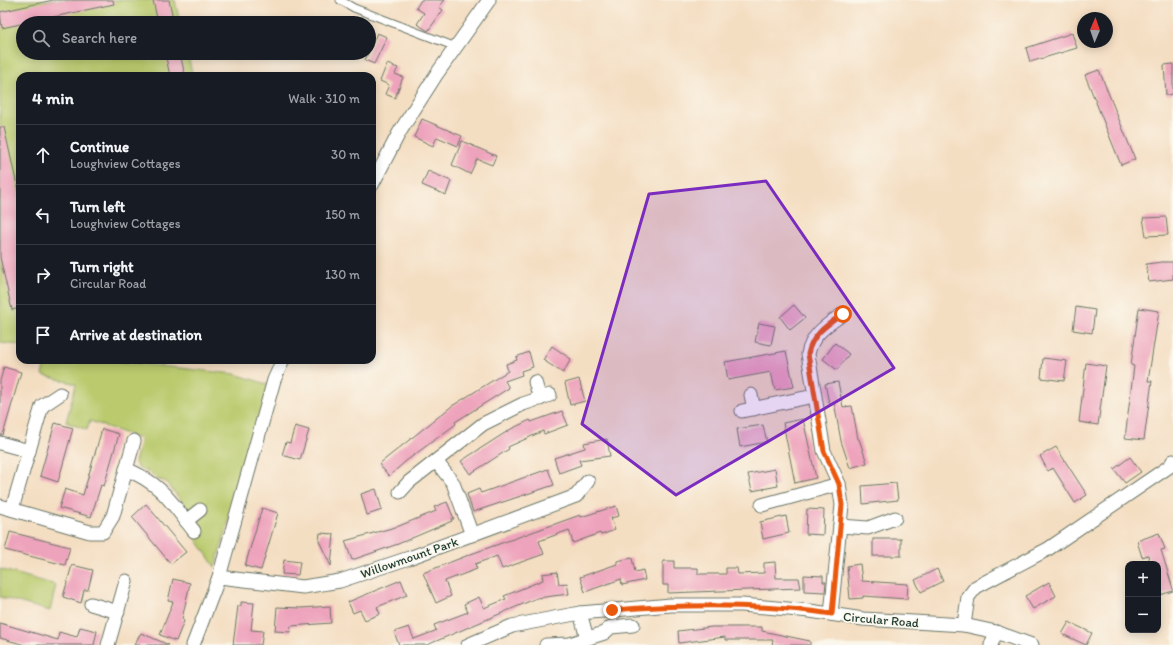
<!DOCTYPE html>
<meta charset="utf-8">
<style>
:root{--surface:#171b24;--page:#20242c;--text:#f1f3f6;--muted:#9ea1a6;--line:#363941}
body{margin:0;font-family:Itim,sans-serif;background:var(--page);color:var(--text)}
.controls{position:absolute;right:12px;bottom:12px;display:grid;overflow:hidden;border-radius:8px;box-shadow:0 2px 10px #0003}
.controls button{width:36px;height:36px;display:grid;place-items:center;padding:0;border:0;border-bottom:1px solid var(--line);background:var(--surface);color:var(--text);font:20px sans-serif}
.compass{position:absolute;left:1077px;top:12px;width:36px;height:36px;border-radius:50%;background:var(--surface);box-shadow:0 2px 10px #0003;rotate:2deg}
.stop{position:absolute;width:12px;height:12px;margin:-9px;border:3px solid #ea580c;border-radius:50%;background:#fff}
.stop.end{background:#ea580c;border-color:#fff;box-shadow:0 1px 4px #0008}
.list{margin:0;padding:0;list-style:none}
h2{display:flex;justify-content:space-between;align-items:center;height:52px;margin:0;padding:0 16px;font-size:17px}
h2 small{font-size:13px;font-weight:400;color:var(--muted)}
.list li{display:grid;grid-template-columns:26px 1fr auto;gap:12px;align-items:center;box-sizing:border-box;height:60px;padding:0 16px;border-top:1px solid var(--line)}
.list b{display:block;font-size:15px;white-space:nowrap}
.list p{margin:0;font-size:13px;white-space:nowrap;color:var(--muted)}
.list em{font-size:13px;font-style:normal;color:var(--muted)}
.icon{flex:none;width:22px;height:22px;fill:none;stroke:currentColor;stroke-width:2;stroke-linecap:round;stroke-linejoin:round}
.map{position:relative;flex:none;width:1173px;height:645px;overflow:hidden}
.search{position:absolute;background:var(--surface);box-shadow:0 2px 10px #0003;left:16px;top:16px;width:360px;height:44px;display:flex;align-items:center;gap:10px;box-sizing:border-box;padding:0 14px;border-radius:22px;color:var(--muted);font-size:15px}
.panel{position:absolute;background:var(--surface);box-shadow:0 2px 10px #0003;left:16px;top:72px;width:360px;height:292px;border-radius:12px}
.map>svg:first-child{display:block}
.green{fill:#baca6d;stroke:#6c8450}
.building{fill:#eea3bc}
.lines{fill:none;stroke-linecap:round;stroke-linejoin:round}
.service-casing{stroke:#6a7566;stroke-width:9}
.minor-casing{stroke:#6a7566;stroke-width:15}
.service{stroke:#fff;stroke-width:7}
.minor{stroke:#fff;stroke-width:13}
.route{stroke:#ea580c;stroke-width:5}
.marked{fill:#7b2cbf;fill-opacity:0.2;stroke:#7b2cbf;stroke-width:3;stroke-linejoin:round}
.labels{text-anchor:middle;stroke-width:3.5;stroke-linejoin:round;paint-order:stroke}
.street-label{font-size:13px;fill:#1f3d34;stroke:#fbf7ec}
</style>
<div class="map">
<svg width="1173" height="645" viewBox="0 0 1173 645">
<rect width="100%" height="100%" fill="#fbf7ec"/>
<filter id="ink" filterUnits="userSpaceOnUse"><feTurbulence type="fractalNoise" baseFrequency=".025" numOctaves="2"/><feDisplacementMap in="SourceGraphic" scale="8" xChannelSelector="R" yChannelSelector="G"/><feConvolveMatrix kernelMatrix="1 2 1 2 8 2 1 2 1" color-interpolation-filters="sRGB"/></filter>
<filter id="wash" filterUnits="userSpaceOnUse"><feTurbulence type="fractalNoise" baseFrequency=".012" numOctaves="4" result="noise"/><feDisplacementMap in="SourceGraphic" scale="16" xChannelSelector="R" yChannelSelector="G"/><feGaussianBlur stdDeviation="0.9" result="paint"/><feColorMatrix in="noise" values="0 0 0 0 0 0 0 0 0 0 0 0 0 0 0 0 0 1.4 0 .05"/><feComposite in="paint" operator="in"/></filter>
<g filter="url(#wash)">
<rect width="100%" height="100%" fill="#f4dec2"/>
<g class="green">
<path d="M 0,0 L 175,0 L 180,23 L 23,23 L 23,53 L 187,53 L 193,76 L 20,76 L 20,345 L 0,343 Z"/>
<path d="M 46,360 L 106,360 L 235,374 L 270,385 L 215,567 L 196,539 L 200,533 L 194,523 L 209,511 L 202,503 C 196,508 193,512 186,511 L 184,504 L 165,481 L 159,480 L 150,473 L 137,467 L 135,462 L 141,439 L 90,421 L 87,430 L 66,422 L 76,384 L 42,375 Z"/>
<path d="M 0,569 L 56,585 L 50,611 L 0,597 Z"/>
</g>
<g id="blocks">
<g class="building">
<path d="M 53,0 L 113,0 L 114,4 L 2,28 L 0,12 Z"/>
<path d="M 153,0 L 169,0 L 174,23 L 158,23 Z"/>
<path d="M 421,0 L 445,0 L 439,7 L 443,10 L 428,31 L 417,24 L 424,13 L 416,8 Z"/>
<path d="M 377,33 L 387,37 L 374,64 L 365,60 Z"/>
<path d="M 1072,33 L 1077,48 L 1030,62 L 1026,48 Z"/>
<path d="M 165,53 L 180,53 L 185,76 L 170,76 Z"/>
<path d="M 387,64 L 398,68 L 395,74 L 403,77 L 395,98 L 385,94 L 389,85 L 380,81 Z"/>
<path d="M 1173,64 L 1173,94 L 1166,95 L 1164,65 Z"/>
<path d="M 1099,70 L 1135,159 L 1121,165 L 1085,75 Z"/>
<path d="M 422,119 L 462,136 L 458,146 L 437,137 L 433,146 L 414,137 Z"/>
<path d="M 0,127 L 4,127 L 20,199 L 20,308 L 12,310 L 0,257 Z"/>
<path d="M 462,141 L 496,156 L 492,165 L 477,159 L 470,174 L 452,165 Z"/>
<path d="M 428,171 L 451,181 L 446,195 L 422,185 Z"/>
<path d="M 1166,217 L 1168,235 L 1146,236 L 1143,218 Z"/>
<path d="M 1162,262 L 1173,262 L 1173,279 L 1149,282 L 1146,264 Z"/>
<path d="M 794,305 L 805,318 L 790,330 L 780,317 Z"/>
<path d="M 1076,307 L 1095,310 L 1092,333 L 1073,330 Z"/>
<path d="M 1139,308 L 1159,311 L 1148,381 L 1152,381 L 1144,440 L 1125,438 L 1134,366 L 1131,365 Z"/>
<path d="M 759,323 L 775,326 L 771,345 L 755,342 Z"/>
<path d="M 835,343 L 849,354 L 837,370 L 823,359 Z"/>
<path d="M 552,346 L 571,359 L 563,373 L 543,360 Z"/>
<path d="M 786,351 L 794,387 L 775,390 L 771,372 L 728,380 L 725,362 Z"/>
<path d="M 529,352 L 533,367 L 521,371 L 522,375 L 505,381 L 509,388 L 455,422 L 456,424 L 406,461 L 389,476 L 379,464 L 452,406 L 508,371 L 506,364 L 517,360 L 516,357 Z"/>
<path d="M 1043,358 L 1067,361 L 1064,381 L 1041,378 Z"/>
<path d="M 1086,363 L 1106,366 L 1098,425 L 1079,422 Z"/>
<path d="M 4,367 L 21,372 L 3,435 L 0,435 L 0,381 Z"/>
<path d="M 579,379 L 585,401 L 570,405 L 565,383 Z"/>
<path d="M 838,382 L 843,407 L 852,406 L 858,439 L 859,439 L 867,463 L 850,468 L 841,441 L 834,402 L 829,403 L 825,384 Z"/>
<path d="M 562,411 L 568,425 L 544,434 L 543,431 L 508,447 L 509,449 L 470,474 L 461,461 L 511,429 L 530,420 L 531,422 Z"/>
<path d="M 803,419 L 816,478 L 795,483 L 783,423 Z"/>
<path d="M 55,423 L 73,428 L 58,482 L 40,476 Z"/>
<path d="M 763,425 L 767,442 L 740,447 L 737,429 Z"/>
<path d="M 295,426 L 309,430 L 300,460 L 282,455 L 286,442 L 290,443 Z"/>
<path d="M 102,429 L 119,434 L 104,486 L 101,485 L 91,517 L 59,508 L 65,489 L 83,495 Z"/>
<path d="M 607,439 L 610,456 L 579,460 L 581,465 L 559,473 L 554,458 L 585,448 L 584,443 Z"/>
<path d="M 1056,447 L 1087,495 L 1075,503 L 1053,468 L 1048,471 L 1040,456 Z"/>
<path d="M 1130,457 L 1141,472 L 1125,483 L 1114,469 Z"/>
<path d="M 548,469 L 554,485 L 473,512 L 467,494 L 479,489 L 481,493 Z"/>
<path d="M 775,469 L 778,486 L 752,491 L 748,474 Z"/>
<path d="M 896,483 L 898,500 L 863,504 L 862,486 Z"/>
<path d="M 376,489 L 382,510 L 367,515 L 361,494 Z"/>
<path d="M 447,502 L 454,519 L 451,519 L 452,521 L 398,544 L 352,560 L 345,541 L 399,526 L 436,511 L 434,507 Z"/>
<path d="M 146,504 L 186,552 L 171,564 L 132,517 Z"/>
<path d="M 616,506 L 619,516 L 611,518 L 615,530 L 601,535 L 600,533 L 573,543 L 569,530 L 539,541 L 544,554 L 502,569 L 497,556 L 475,564 L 477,569 L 445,581 L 451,596 L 436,603 L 423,573 L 471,554 L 580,515 L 581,517 Z"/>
<path d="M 262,508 L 278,513 L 261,570 L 245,566 Z"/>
<path d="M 807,509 L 824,510 L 823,535 L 806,534 Z"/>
<path d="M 786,516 L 789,533 L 763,539 L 760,522 Z"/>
<path d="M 10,532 L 70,547 L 65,565 L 5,550 Z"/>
<path d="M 320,533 L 334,534 L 331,566 L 319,541 Z"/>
<path d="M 1159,533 L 1165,549 L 1161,550 L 1173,589 L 1173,591 L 1160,595 L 1158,588 L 1158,564 L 1150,564 L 1148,555 L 1142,557 L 1137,541 Z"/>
<rect x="873" y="539" width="28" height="17"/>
<path d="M 632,558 L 635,572 L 643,570 L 645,580 L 622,585 L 621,579 L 585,592 L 580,577 L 617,564 L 617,561 Z"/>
<path d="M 284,560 L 300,562 L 298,575 L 282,574 Z"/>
<path d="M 663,561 L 674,561 L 674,568 L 698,568 L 698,574 L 726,574 L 726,568 L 737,568 L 738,574 L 764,573 L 764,563 L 775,562 L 776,578 L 799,578 L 801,588 L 668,593 L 668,585 L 663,585 Z"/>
<path d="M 860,564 L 862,581 L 908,584 L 907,599 L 863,596 L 863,598 L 850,599 L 847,566 Z"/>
<path d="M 72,565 L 93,570 L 88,590 L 84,590 L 81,603 L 63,597 Z"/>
<path d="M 937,569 L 943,581 L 921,592 L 915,580 Z"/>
<path d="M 557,572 L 559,584 L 567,583 L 569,594 L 537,598 L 427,645 L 399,645 L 394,632 L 409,627 L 414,639 L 435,631 L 436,630 L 434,625 L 468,612 L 464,604 L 479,597 L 484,608 L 506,599 L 504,596 L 543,580 L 542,574 Z"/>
<path d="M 804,575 L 823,576 L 823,582 L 826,582 L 825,592 L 804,591 Z"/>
<path d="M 173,579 L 190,583 L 182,619 L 184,621 L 176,641 L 160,635 L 173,602 L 168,601 Z"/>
<path d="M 401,580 L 407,595 L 377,607 L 380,614 L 365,620 L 360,610 L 353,613 L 348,602 Z"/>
<path d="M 1049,582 L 1056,596 L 1033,609 L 1025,596 Z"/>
<path d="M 241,602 L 254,603 L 251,630 L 263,631 L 261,645 L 233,645 L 238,606 L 241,606 Z"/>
<path d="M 330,606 L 331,623 L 291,626 L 290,632 L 275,631 L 277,607 L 301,608 Z"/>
<path d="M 1069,622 L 1092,633 L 1086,645 L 1062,634 Z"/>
<path d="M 0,623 L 58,640 L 59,632 L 77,637 L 80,627 L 97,631 L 94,645 L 25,645 L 0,638 Z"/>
<path d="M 712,627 L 762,627 L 762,631 L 810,641 L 810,645 L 772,645 L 773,640 L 725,640 L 725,637 L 679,643 L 678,631 Z"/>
<path d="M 141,633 L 169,645 L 134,645 Z"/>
</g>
</g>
</g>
<g filter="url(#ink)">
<use href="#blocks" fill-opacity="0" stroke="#6a7566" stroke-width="1"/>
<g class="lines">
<g class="service-casing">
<path id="service" d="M 340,0 L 354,8 L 456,47"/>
</g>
<g class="minor-casing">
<g id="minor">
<path d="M 372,185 L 399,133 L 436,75 L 489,0"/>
<path d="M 535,382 L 540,399"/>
<path d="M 751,395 L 754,409"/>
<path d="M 742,411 L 814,396"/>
<path d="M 0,443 L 29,451"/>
<path d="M 436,461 L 453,483 L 472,535"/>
<path d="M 126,469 C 162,484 171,502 194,531"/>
<path d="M 400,492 L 409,482 L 483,424 L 523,404 L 550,395"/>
<path d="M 762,505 L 839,484"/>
<path d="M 0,506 L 90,532 L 103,532 L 113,516 L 134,441"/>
<path d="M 12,509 L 42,406 L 60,394"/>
<path d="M 186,521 L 200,510"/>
<path d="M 840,526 L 868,528 L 895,518"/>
<path d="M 219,577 L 303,587 L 340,581 L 409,558 L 576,496 L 588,481"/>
<path d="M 91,604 L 118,612"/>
<path d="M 580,613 L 587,638"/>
<path d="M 831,614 L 842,505 L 839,484 L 824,451 L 808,354 C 812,334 827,325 843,314"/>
<path d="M 964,625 L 968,597 L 976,587 L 1048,549 L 1170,466 L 1173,461"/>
<path d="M 108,645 L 126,581"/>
<path d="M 193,645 L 219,577 L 274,380 L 283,360"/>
<path d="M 468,645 L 512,626 L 580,613 L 671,605 L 742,605 L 810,611 L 863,619 L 964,625 L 996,632 L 1032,645"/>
<path d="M 546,645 L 570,644 L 604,633 L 611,627 L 633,625"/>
<path d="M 991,645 L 996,632"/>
</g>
</g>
<use href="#service" class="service"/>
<use href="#minor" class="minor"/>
</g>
</g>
<g class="lines" filter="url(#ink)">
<path class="route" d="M 612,610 C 686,604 758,603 832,614 L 842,505 L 839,484 L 824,451 L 808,354 C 812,334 827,325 843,314"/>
</g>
<path class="marked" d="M 766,181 L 894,368 L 676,495 L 582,424 L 649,194 Z"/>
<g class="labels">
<g class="street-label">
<text transform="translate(409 557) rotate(-19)" y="5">Willowmount Park</text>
<text transform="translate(881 619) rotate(5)" y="5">Circular Road</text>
</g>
</g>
</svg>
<div class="controls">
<button>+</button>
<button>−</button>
</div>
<svg class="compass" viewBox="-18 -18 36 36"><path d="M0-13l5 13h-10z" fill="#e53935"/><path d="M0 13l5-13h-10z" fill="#9ea1a6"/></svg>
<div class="stop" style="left:843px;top:314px"></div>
<div class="stop end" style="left:612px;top:610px"></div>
<div class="search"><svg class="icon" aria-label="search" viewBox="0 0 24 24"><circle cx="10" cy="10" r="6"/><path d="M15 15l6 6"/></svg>Search here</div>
<section class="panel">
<h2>4 min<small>Walk · 310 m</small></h2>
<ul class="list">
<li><svg class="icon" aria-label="ahead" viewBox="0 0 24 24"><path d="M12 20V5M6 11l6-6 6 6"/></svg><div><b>Continue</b><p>Loughview Cottages</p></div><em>30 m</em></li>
<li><svg class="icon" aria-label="left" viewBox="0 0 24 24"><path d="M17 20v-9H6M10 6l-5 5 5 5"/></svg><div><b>Turn left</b><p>Loughview Cottages</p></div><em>150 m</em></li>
<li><svg class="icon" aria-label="right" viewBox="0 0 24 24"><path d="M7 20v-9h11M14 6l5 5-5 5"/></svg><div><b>Turn right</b><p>Circular Road</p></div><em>130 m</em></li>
<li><svg class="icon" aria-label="arrive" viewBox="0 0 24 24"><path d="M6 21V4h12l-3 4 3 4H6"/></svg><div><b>Arrive at destination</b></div></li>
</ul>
</section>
</div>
